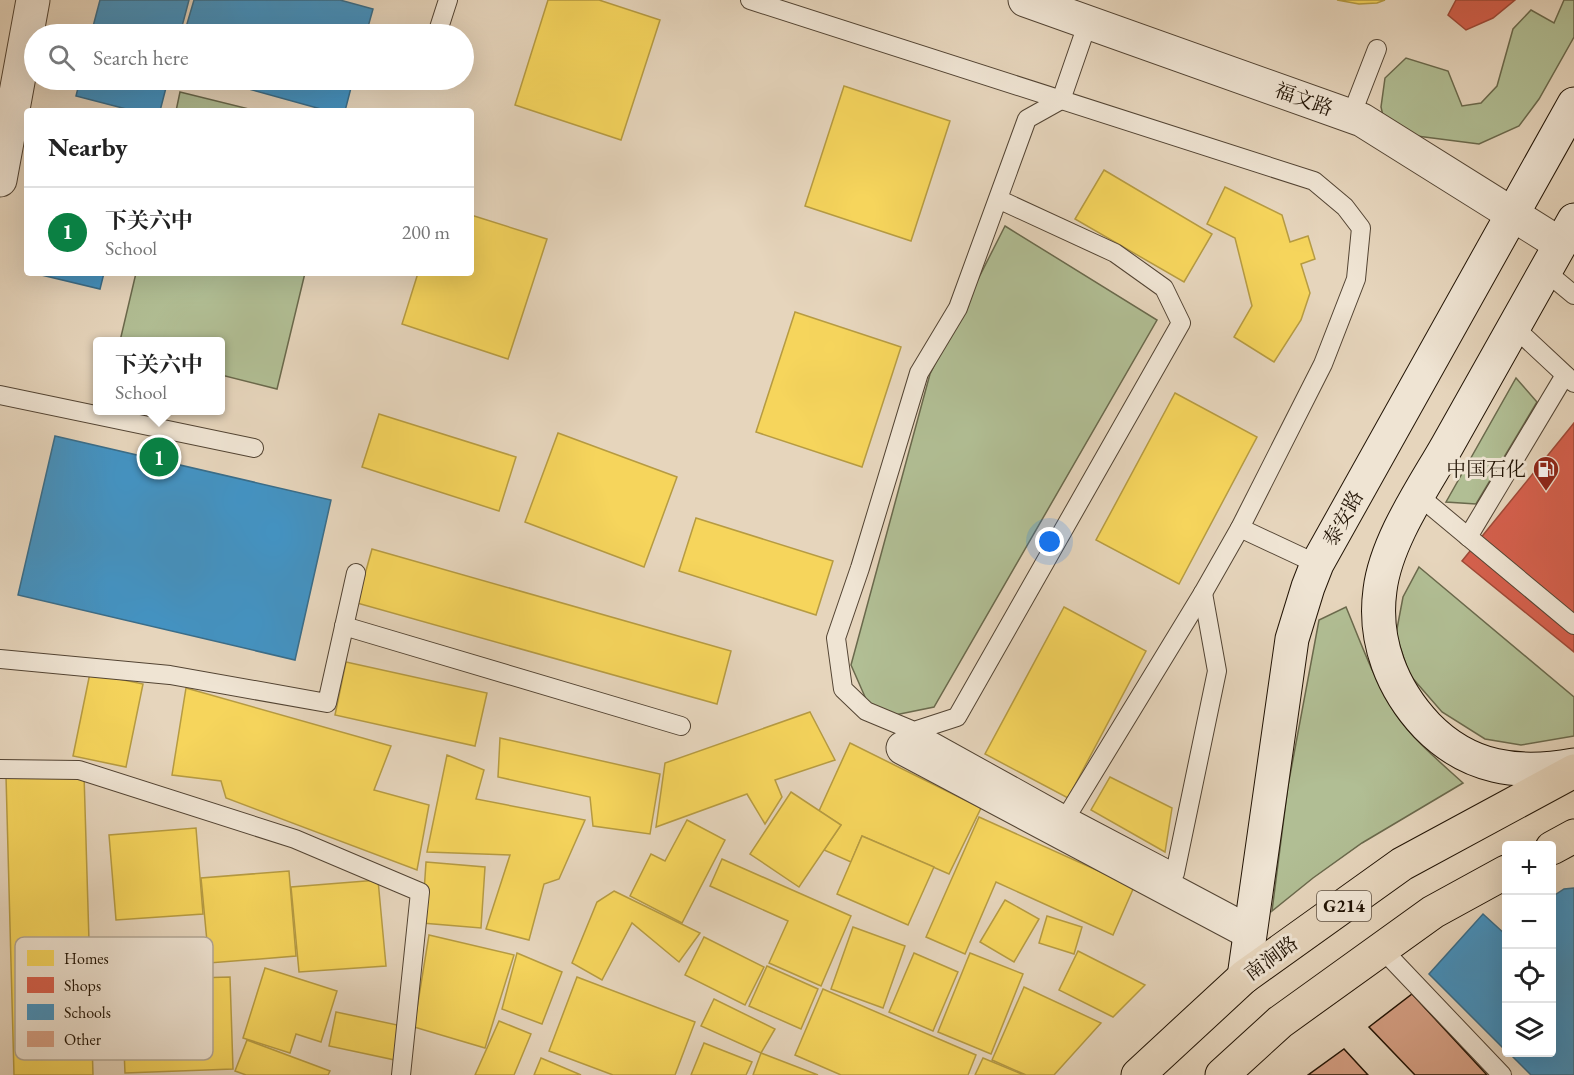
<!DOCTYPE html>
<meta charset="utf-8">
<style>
:root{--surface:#fff;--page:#f6f6f6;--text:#222;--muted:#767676;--line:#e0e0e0;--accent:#0b8043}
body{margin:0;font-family:"EB Garamond","Noto Serif SC",serif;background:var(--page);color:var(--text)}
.controls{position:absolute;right:18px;bottom:18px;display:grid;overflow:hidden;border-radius:6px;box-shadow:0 6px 24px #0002}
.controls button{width:54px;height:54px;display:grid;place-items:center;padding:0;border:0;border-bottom:2px solid var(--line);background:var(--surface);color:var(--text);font:30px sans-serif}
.you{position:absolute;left:1050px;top:542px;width:21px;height:21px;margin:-15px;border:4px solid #fff;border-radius:50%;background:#1a73e8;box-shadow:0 0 0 9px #1a73e833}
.badge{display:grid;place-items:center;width:39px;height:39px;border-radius:50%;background:var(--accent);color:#fff;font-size:20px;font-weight:700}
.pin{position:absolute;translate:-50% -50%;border:3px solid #fff;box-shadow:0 2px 6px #0006}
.popup{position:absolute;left:93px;top:337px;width:132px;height:78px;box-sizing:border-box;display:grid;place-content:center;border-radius:6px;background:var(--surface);filter:drop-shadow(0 2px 4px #0005);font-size:20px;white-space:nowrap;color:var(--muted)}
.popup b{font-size:22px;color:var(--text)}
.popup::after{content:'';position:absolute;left:50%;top:100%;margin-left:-12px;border:12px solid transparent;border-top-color:var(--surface)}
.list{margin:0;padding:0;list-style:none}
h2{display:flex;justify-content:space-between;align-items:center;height:78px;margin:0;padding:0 24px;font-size:26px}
h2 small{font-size:20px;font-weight:400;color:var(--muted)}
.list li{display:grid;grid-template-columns:39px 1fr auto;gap:18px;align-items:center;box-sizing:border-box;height:90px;padding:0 24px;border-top:2px solid var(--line)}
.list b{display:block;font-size:22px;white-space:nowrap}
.list p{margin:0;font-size:20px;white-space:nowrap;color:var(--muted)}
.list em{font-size:20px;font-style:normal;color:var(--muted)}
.icon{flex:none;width:33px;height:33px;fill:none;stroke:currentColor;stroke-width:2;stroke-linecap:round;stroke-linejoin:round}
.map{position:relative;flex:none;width:1574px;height:1075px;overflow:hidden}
.search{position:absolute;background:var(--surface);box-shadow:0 6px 24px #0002;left:24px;top:24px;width:450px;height:66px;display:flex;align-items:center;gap:15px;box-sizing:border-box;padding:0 21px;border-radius:33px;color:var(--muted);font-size:22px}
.panel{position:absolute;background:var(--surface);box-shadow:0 6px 24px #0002;left:24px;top:108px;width:450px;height:168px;border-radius:6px}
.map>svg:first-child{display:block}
.green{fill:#b1be94;stroke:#6a694c;stroke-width:1.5}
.homes{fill:#f6d55c;stroke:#b69b42;stroke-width:1.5}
.shops{fill:#d6604d;stroke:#a04937;stroke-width:1.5}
.schools{fill:#4393c3;stroke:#396d8a;stroke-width:1.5}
.building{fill:#d7a186;stroke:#221405;stroke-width:1.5}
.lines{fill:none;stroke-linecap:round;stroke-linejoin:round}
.service-casing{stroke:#534433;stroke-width:20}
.minor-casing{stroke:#534433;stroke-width:35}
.tertiary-casing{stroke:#534433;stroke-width:35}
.secondary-casing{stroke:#221405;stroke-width:35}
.trunk-casing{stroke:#221405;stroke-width:35}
.service{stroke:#efe4d3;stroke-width:18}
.minor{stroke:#efe4d3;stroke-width:33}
.tertiary{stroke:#efe4d3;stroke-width:33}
.secondary{stroke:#efe4d3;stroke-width:33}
.trunk{stroke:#e6d5bc;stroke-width:33}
.labels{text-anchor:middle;stroke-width:6;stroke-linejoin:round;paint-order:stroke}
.shield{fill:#efe4d3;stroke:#605243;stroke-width:1.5}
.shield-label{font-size:18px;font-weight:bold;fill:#221405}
.street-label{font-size:20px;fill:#221405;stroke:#efe4d3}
.poi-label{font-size:20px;fill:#221405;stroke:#efe4d3;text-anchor:end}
.key{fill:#efe4d3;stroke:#b2a695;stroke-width:1.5}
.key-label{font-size:16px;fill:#221405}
</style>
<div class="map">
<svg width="1574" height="1075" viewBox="0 0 1574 1075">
<rect width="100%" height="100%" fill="#e6d5bc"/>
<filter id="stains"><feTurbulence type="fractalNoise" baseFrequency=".00333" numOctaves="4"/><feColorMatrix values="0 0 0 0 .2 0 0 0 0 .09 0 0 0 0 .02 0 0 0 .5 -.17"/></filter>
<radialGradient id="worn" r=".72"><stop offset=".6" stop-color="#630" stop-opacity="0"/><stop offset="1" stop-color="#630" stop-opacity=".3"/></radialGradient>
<g class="green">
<path d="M 1564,0 L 1574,0 L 1574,37 L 1539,99 L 1519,126 L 1479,144 L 1409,135 L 1385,125 L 1381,107 L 1385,78 L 1406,58 L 1448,71 L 1462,106 L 1481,103 L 1497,86 L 1513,29 L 1531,10 L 1554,23 Z"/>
<path d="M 180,92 L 257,111 L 176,111 Z"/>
<path d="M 1005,226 L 1157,320 L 934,707 L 895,715 L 869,706 L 851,665 L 930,374 Z"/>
<path d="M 136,273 L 305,273 L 277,389 L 221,375 L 220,342 L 120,341 Z"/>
<path d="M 1516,378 L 1537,402 L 1476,504 L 1446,502 Z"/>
<path d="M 1419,567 L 1574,697 L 1574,736 L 1521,745 L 1485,739 L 1442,712 L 1409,674 L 1396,634 L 1403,597 Z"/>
<path d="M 1346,607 C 1361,643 1374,680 1395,713 C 1413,740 1439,761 1463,783 L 1362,843 L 1313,878 L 1272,911 L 1288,786 L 1319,620 Z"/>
</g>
<g class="homes">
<path d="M 548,0 L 599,0 L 660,20 L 621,140 L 515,105 Z"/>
<path d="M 1337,0 L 1385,0 L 1377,3 L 1359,4 Z"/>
<path d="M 844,86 L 950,121 L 911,241 L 805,206 Z"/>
<path d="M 1104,170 L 1212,234 L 1184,282 L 1075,219 Z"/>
<path d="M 1225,187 L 1282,215 L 1290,242 L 1308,236 L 1315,259 L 1301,264 L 1310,293 L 1301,320 L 1274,362 L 1234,337 L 1252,306 L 1235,238 L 1207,224 Z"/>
<path d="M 471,215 L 547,239 L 508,359 L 402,324 L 418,273 L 471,273 Z"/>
<path d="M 795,312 L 901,347 L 862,467 L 756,432 Z"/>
<path d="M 1175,393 L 1257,437 L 1179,584 L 1096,540 Z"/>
<path d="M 379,414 L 516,457 L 499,511 L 362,467 Z"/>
<path d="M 558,433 L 677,477 L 644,567 L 525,522 Z"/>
<path d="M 696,518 L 833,561 L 816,615 L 679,571 Z"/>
<path d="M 372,549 L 731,651 L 717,704 L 357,603 Z"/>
<path d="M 1064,607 L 1146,651 L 1068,798 L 985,754 Z"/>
<path d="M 346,662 L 487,693 L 475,746 L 335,715 Z"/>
<path d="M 90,673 L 143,684 L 126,767 L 73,756 Z"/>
<path d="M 186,688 L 391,746 L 374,790 L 429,805 L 417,870 L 226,798 L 221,781 L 172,775 Z"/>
<path d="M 810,712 L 835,760 L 775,780 L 782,797 L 765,824 L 747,794 L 656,827 L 665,763 Z"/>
<path d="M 500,738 L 660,774 L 650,834 L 593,826 L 590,797 L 498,777 Z"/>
<path d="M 850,743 L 981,808 L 949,874 L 862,836 L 851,862 L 824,850 L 841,825 L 819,811 Z"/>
<path d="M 447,755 L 484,770 L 476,799 L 585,820 L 559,879 L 544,884 L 529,940 L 486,929 L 510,855 L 427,852 Z"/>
<path d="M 84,774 L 93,1075 L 14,1075 L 6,776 Z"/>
<path d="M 1110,777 L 1172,808 L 1165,852 L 1091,810 Z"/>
<path d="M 791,792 L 841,825 L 799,887 L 750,854 Z"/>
<path d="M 979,817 L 1134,887 L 1113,935 L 996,882 L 965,954 L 926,937 Z"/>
<path d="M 687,820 L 725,840 L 682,923 L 630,896 L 651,854 L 665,861 Z"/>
<path d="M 196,828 L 203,914 L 116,920 L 109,835 Z"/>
<path d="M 862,836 L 934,867 L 908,925 L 837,894 Z"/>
<path d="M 722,859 L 851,916 L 821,986 L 769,963 L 788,921 L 710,886 Z"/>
<path d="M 426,862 L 485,867 L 481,928 L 422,923 Z"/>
<path d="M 289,871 L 296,956 L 209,963 L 201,878 Z"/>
<path d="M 378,880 L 386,966 L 299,972 L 291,887 Z"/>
<path d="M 614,891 L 700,933 L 679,962 L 632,923 L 602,980 L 572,963 L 597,902 Z"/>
<path d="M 1005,900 L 1039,919 L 1014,962 L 980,942 Z"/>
<path d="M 1047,916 L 1082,927 L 1074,954 L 1039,943 Z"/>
<path d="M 853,927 L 905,946 L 883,1008 L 831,989 Z"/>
<path d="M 429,935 L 514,955 L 485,1048 L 414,1027 Z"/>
<path d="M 704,937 L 764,967 L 745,1005 L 685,975 Z"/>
<path d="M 1078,951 L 1145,985 L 1113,1017 L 1059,990 Z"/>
<path d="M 517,953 L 562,972 L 542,1024 L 502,1009 Z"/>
<path d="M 914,953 L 958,972 L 933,1031 L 889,1012 Z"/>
<path d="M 970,953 L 1023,974 L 991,1054 L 938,1032 Z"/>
<path d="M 767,966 L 818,989 L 801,1029 L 749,1006 Z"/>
<path d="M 265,968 L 337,991 L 321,1042 L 296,1034 L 290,1053 L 243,1038 Z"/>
<path d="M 230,977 L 233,1069 L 125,1073 L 121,980 Z"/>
<path d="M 577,977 L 695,1022 L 675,1075 L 613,1075 L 549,1051 Z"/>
<path d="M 1024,987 L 1101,1023 L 1054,1075 L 1026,1075 L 992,1060 Z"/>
<path d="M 823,989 L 976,1055 L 968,1075 L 841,1075 L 795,1055 Z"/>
<path d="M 714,999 L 775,1029 L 761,1053 L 701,1026 Z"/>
<path d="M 336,1012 L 402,1026 L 395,1060 L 329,1046 Z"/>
<path d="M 499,1021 L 531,1034 L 514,1075 L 475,1075 Z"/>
<path d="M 247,1040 L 330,1071 L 328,1075 L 246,1075 L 235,1071 Z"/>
<path d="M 704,1043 L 752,1062 L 746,1075 L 691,1075 Z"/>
<path d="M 761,1053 L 818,1075 L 753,1075 Z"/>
<path d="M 541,1058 L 581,1075 L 534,1075 Z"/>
<path d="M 983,1058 L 1024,1075 L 975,1075 Z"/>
</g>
<g class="shops">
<path d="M 1456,0 L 1515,0 L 1493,18 L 1466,30 L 1448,15 Z"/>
<path d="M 1574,423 L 1574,652 L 1462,561 Z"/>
</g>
<g class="schools">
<path d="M 100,0 L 189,0 L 180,34 L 91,34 Z"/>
<path d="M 194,0 L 340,0 L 373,9 L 366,34 L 184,34 Z"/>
<path d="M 80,80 L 168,80 L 160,111 L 134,111 L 76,96 Z"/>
<path d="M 216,80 L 353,80 L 345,111 L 328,111 Z"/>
<path d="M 33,273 L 104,273 L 100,289 Z"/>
<path d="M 55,436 L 331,500 L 295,660 L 18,595 Z"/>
<path d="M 1574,888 L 1574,1075 L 1531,1075 L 1508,1052 L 1552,1052 L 1552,897 L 1564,889 Z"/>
<path d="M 1483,914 L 1506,935 L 1506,1051 L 1429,974 Z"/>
</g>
<g class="building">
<path d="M 1412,994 L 1487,1075 L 1415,1075 L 1369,1027 Z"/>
<path d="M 1344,1049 L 1368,1075 L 1308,1075 Z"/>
</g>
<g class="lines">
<g class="service-casing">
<g id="service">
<path d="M 750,0 L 1314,181 L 1345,207 L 1361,228 L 1356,279 L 1323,364 L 1240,528 L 1203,593 L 1067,816"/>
<path d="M 437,34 L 448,0"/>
<path d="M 1351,116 L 1377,49"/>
<path d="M 998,199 L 1115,253 L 1164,288 L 1181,323 L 957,717 L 914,731 L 866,711 L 843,689 L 836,638 L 860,568 L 919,373 L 958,308 L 1027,119 L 1061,100 L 1088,22"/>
<path d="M 1545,271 L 1574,295"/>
<path d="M 1514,327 L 1574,383"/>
<path d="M 0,395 L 254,448"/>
<path d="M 1419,496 L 1574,625"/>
<path d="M 1240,528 L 1317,564"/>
<path d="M 1468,537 L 1565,375"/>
<path d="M 344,626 L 681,726"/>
<path d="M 0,659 L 170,675 L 327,703 L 356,573"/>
<path d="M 914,731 L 1067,816 L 1175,873 L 1217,671 L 1203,593"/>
<path d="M 0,769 L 79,770 L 295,839 L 420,892 L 401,1075"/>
<path d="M 1382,949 L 1502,1075"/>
</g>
</g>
<g class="minor-casing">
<path id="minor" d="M 903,748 L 1249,932"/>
</g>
<g class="tertiary-casing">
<g id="tertiary">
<path d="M 1025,0 L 1362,120 L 1560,244"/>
<path d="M 0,180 L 33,0"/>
</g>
</g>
<g class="secondary-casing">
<g id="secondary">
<path d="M 1574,220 C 1532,295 1489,371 1447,446 C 1423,488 1386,541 1380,590 C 1373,641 1392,689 1427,726 C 1469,769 1518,775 1574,765"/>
<path d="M 1244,977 L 1292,639 L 1308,587 L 1317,564 L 1574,104"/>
</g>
</g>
<g class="trunk-casing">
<g id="trunk">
<path d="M 1552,848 L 1574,836"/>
<path d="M 1138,1075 L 1244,977 L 1402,864 L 1574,771"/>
<path d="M 1222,1075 L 1280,1022 L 1433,912 L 1506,872"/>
</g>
</g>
<use href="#service" class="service"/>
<use href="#minor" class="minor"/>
<use href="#tertiary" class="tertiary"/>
<use href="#secondary" class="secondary"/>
<use href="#trunk" class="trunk"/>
</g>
<defs>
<g id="fuel-pin" transform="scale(1.35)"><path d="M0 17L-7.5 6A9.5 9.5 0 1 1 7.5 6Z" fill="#8f2418" stroke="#efe4d3"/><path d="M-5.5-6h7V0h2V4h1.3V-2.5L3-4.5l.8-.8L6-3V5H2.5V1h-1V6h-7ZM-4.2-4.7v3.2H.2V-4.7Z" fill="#fff"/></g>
</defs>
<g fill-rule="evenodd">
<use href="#fuel-pin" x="1546" y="469"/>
</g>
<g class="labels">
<rect class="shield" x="1317" y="891" width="54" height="30" rx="4.5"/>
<g class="shield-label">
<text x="1344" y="912">G214</text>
</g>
<g class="street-label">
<text transform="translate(1304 99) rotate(20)" y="7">福文路</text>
<text transform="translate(1343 518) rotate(-61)" y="7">泰安路</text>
<text transform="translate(1271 958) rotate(-36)" y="7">南涧路</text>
</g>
<g class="poi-label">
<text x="1526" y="476">中国石化</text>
</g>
</g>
<rect x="15" y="937" width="198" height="123" rx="9" class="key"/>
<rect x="27" y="950" width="27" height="16" fill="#f6d55c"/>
<rect x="27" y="977" width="27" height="16" fill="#d6604d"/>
<rect x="27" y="1004" width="27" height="16" fill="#4393c3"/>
<rect x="27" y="1031" width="27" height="16" fill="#d7a186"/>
<g class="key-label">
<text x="64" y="964">Homes</text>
<text x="64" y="991">Shops</text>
<text x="64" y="1018">Schools</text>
<text x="64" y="1045">Other</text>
</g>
<rect width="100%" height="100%" filter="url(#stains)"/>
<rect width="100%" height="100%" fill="url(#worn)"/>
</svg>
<div class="controls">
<button>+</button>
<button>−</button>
<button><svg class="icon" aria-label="locate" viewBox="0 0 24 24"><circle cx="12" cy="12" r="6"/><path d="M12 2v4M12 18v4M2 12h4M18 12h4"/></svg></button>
<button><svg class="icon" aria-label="layers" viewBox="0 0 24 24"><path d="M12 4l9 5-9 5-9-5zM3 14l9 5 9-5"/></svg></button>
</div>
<div class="you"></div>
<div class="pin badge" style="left:159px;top:457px">1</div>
<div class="popup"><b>下关六中</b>School</div>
<div class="search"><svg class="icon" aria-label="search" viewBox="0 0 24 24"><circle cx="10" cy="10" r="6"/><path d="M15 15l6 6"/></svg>Search here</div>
<section class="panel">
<h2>Nearby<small></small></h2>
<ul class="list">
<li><span class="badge">1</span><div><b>下关六中</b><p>School</p></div><em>200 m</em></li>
</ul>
</section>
</div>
